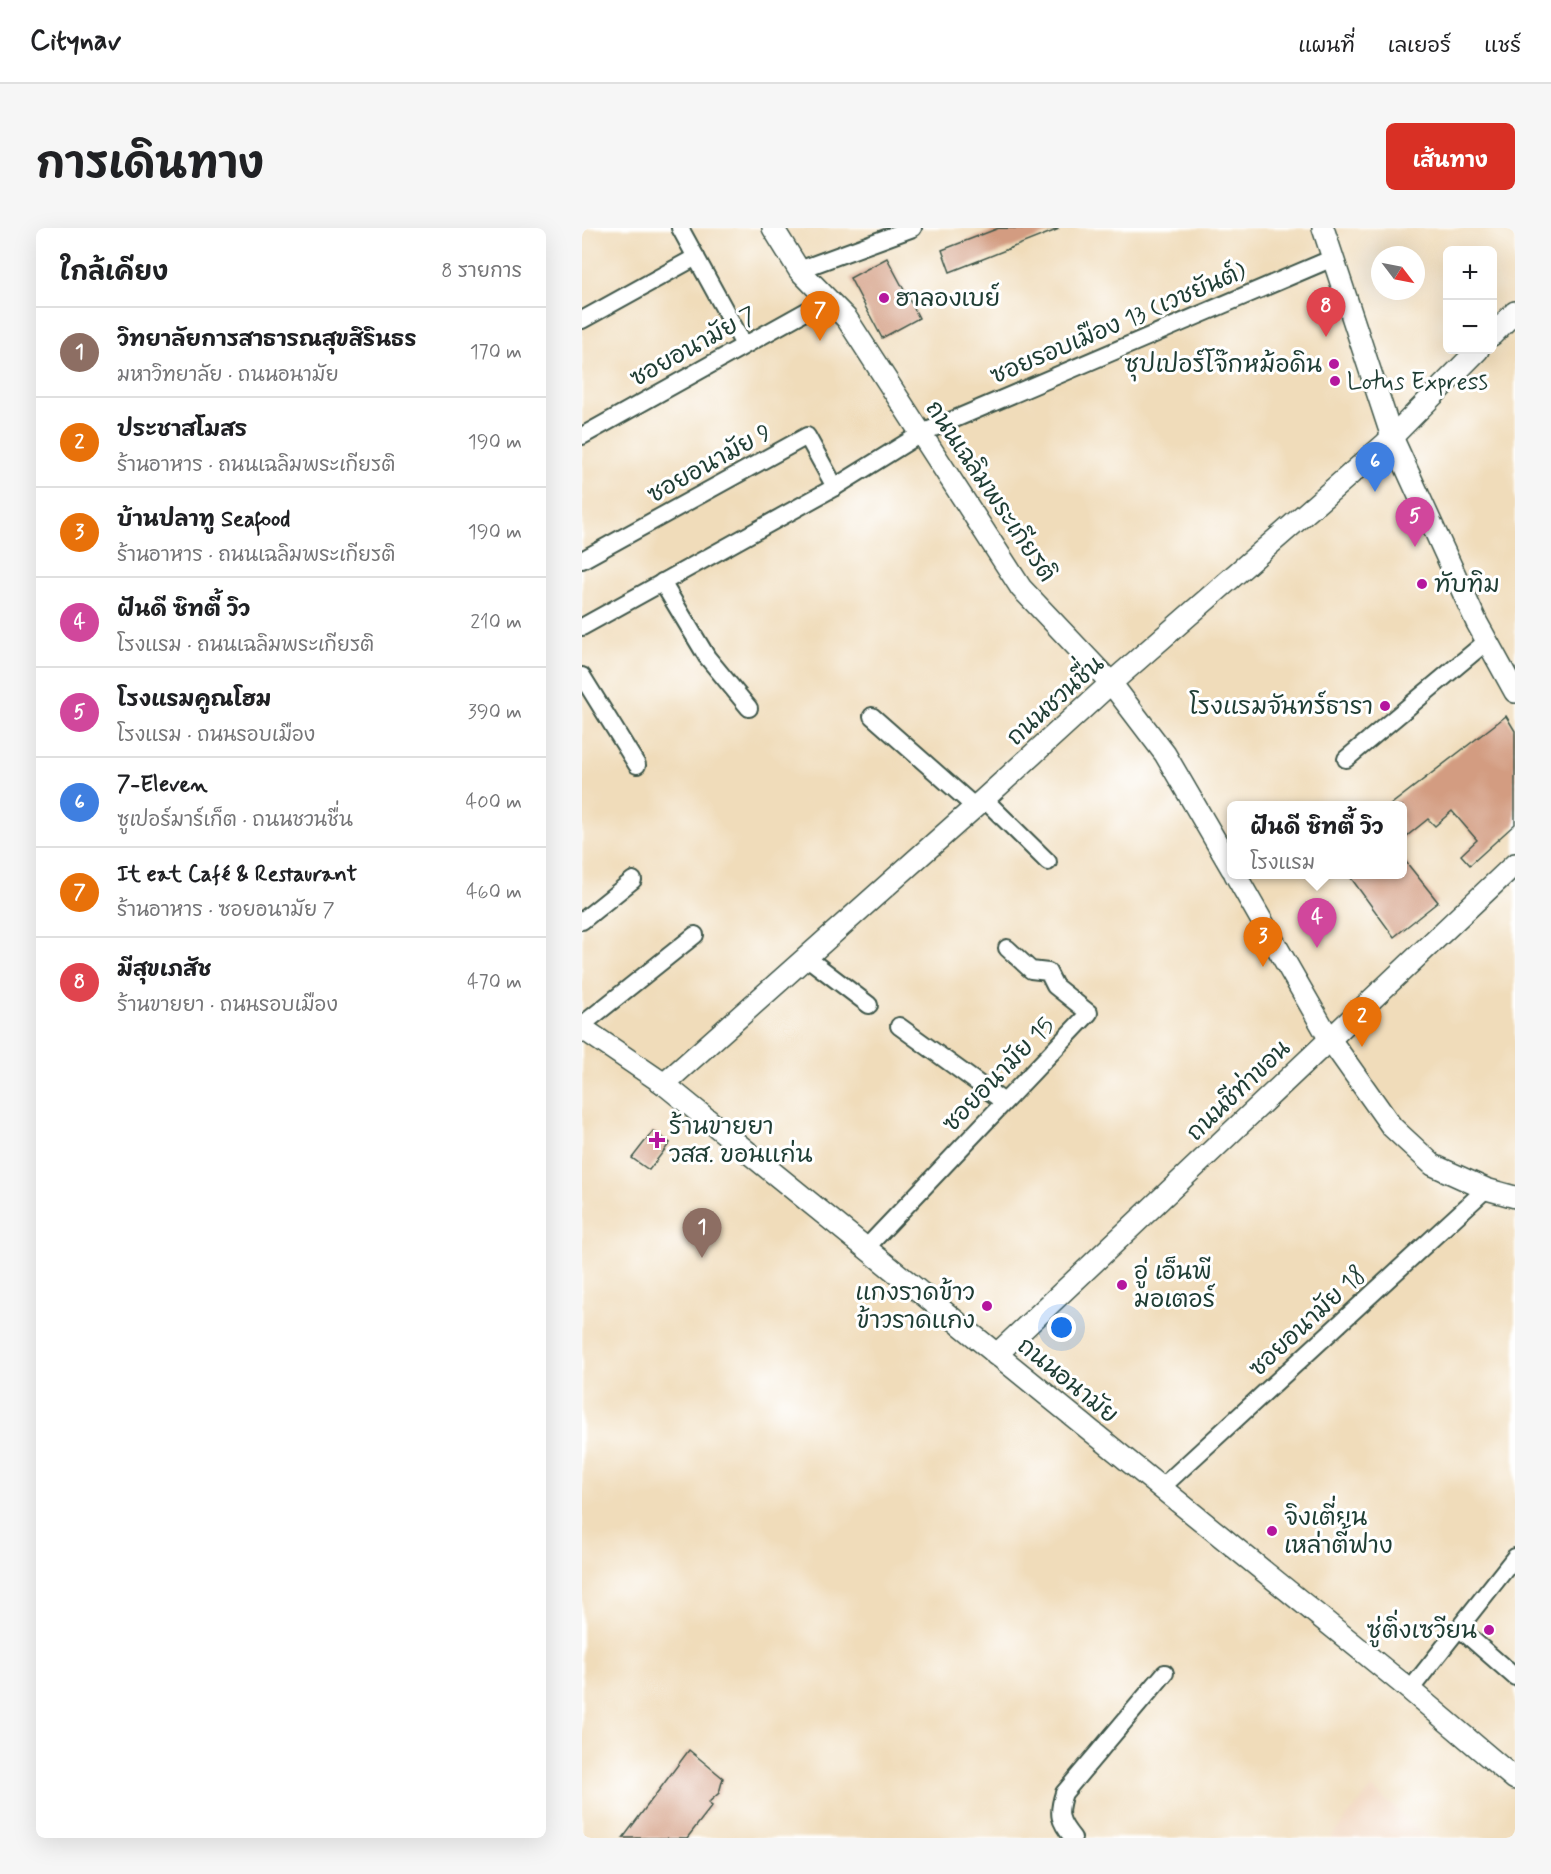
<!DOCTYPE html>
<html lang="th">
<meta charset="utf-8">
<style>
:root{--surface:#fff;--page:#f6f6f6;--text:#202124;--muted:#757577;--line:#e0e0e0;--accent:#d93025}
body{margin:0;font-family:Mynerve,"Playpen Sans Thai",sans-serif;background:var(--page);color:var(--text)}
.controls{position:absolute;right:18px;top:18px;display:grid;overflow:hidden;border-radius:9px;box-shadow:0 6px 24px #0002}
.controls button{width:54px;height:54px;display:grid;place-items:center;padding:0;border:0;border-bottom:2px solid var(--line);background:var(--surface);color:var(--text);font:30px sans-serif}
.compass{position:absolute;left:789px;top:18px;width:54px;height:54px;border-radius:50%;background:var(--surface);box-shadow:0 6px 24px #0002;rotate:122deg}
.you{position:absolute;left:480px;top:1100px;width:21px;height:21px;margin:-15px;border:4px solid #fff;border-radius:50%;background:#1a73e8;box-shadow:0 0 0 9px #1a73e833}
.badge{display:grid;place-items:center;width:39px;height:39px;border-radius:50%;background:var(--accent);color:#fff;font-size:20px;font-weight:700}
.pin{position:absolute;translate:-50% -50px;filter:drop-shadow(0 2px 3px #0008)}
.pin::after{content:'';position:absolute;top:32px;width:21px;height:18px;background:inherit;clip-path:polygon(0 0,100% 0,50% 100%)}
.popup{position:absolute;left:645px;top:573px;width:180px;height:78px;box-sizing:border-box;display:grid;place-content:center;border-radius:9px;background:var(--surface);filter:drop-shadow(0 2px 4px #0005);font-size:20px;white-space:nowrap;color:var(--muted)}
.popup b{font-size:22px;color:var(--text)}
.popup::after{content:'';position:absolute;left:50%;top:100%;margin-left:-12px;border:12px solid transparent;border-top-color:var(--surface)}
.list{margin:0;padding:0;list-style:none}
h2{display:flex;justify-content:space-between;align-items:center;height:78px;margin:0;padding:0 24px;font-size:26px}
h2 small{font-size:20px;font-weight:400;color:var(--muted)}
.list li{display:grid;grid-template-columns:39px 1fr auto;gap:18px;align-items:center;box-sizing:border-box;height:90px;padding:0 24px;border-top:2px solid var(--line)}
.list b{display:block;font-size:22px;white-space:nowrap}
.list p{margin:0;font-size:20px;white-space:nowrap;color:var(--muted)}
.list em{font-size:20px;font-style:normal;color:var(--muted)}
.map{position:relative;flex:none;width:933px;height:1610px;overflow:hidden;border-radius:9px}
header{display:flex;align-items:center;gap:36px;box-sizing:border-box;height:84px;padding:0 30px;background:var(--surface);border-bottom:2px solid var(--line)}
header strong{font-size:28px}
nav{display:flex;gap:33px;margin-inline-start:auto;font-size:21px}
.intro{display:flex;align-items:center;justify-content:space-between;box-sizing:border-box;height:144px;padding:0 36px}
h1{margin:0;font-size:42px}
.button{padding:15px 27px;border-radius:9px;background:var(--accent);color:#fff;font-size:21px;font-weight:700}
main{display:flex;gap:36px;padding:0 36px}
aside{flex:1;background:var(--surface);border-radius:9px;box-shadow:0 6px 24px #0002}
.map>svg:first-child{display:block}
.built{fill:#f1d5bd}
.building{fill:#d39c81}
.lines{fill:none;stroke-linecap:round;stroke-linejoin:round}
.minor-casing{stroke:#3e5548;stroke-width:20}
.tertiary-casing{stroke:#3e5548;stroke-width:24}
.minor{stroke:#fff;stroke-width:16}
.tertiary{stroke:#fff;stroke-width:21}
.poi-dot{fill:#b5179e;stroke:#fff;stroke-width:2}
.labels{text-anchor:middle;stroke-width:6;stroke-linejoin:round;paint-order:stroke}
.poi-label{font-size:24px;fill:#1f3d34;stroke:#fff;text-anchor:start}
.street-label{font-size:24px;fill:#1f3d34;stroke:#fff}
</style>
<header>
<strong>Citynav</strong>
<nav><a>แผนที่</a><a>เลเยอร์</a><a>แชร์</a></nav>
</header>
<div class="intro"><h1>การเดินทาง</h1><a class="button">เส้นทาง</a></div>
<main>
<aside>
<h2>ใกล้เคียง<small>8 รายการ</small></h2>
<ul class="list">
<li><span class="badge" style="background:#8d6e63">1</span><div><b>วิทยาลัยการสาธารณสุขสิรินธร</b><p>มหาวิทยาลัย · ถนนอนามัย</p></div><em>170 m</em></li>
<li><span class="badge" style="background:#e8710a">2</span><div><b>ประชาสโมสร</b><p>ร้านอาหาร · ถนนเฉลิมพระเกียรติ</p></div><em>190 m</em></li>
<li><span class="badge" style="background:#e8710a">3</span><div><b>บ้านปลาทู Seafood</b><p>ร้านอาหาร · ถนนเฉลิมพระเกียรติ</p></div><em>190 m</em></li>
<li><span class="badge" style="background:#d1479c">4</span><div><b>ฝันดี ซิทตี้ วิว</b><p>โรงแรม · ถนนเฉลิมพระเกียรติ</p></div><em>210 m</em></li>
<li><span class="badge" style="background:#d1479c">5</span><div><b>โรงแรมคูณโฮม</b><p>โรงแรม · ถนนรอบเมือง</p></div><em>390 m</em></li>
<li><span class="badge" style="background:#3f7fe0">6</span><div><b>7-Eleven</b><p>ซูเปอร์มาร์เก็ต · ถนนชวนชื่น</p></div><em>400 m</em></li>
<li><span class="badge" style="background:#e8710a">7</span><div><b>It eat Café &amp; Restaurant</b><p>ร้านอาหาร · ซอยอนามัย 7</p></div><em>460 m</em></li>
<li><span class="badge" style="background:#e0444e">8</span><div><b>มีสุขเภสัช</b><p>ร้านขายยา · ถนนรอบเมือง</p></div><em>470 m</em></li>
</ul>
</aside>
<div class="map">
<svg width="933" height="1610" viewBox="0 0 933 1610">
<rect width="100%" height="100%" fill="#fff"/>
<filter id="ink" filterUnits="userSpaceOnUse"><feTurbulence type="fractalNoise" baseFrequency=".0167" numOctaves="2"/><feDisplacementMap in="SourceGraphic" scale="12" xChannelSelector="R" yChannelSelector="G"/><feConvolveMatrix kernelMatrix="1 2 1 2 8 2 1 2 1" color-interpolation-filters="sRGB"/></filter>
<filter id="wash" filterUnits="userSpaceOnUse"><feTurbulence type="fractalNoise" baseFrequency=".008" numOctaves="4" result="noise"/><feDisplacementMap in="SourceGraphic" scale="24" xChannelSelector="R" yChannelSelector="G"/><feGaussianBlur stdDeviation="1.35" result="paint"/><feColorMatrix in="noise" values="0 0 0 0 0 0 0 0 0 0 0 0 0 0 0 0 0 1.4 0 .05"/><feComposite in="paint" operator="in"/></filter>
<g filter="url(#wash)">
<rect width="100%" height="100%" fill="#f0dcba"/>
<path class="built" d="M 790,1560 L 847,1610 L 748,1610 Z"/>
<g id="blocks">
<g class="building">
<path d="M 417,0 L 477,1 L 368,44 L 360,22 Z"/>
<path d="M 305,30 L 337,90 L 300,110 L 268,50 Z"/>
<path d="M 924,488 L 933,503 L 933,596 L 888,637 L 879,627 L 895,612 L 870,583 L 853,598 L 846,591 L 820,612 L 820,578 L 807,578 Z"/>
<path d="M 820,629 L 856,674 L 812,709 L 766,646 L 820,646 Z"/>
<path d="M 71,903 L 88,915 L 67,942 L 50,930 Z"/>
<path d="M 107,1522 L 141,1550 L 137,1565 L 126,1575 L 130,1578 L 105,1610 L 41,1610 Z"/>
</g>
</g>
</g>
<g filter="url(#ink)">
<use href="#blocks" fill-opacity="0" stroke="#3e5548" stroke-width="1.5"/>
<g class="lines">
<g class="minor-casing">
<g id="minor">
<path d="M 98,0 L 162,117"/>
<path d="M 217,42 L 331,0"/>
<path d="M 0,92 L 114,29"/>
<path d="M 0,208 L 246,71"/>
<path d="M 0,332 L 225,208 L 253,259"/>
<path d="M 80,354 L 125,429 L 167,480"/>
<path d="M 0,399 L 253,259 L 340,205 L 751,30"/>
<path d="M 0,448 L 55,537"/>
<path d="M 290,488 L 393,579"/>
<path d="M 764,531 L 905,413"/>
<path d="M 402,571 L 466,634"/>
<path d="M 0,693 L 51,652"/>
<path d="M 224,729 L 287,777"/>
<path d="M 0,797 L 113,707"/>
<path d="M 317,798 L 422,874"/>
<path d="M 284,1020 L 507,785 L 473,758 L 466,744 L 449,742 L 425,720"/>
<path d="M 579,1260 L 904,961"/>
<path d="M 877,1400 L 933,1449"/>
<path d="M 828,1462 L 933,1329"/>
<path d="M 491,1610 C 477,1593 475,1586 482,1565 L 583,1445"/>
</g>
</g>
<g class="tertiary-casing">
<g id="tertiary">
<path d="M 191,0 L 217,42 L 265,91 L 439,360 L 529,455 L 583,526 L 650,641"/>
<path d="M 741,0 L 810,209 L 895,395 L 933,464"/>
<path d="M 910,107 L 933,84"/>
<path d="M 653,646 L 747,810 L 810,899 L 851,937 L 904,961 L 933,969"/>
<path d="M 0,800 L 82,856 L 828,1462 L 933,1551"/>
<path d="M 82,856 L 402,571 L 529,455 L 803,216 L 896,122"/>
<path d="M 414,1127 L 933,636"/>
</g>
</g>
<use href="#minor" class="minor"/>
<use href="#tertiary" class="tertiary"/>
</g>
</g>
<g class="poi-dot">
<circle cx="302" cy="70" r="6"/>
<circle cx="752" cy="136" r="6"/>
<circle cx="753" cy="153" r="6"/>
<circle cx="840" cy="356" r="6"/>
<circle cx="803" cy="478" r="6"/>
<path d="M72 903h6v6h6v6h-6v6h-6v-6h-6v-6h6z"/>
<circle cx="540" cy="1057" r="6"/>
<circle cx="405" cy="1078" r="6"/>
<circle cx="690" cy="1303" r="6"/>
<circle cx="907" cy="1402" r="6"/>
</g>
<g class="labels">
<g class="poi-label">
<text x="314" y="78">ฮาลองเบย์</text>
<text x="740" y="144" text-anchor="end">ซุปเปอร์โจ๊กหม้อดิน</text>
<text x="765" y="161">Lotus Express</text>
<text x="852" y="364">ทับทิม</text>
<text x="791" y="486" text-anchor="end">โรงแรมจันทร์ธารา</text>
<text x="87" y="906">ร้านขายยา<tspan x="87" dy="28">วสส. ขอนแก่น</tspan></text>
<text x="552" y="1051">อู่ เอ็นพี<tspan x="552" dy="28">มอเตอร์</tspan></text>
<text x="393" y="1072" text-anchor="end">แกงราดข้าว<tspan x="393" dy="28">ข้าวราดแกง</tspan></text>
<text x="702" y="1297">จิงเตี่ยน<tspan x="702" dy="28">เหล่าตี้ฟาง</tspan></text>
<text x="895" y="1410" text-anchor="end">ซู่ติ่งเซวียน</text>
</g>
<g class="street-label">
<text transform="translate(536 95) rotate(-23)" y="8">ซอยรอบเมือง 13 (เวชยันต์)</text>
<text transform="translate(111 118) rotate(-29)" y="8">ซอยอนามัย 7</text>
<text transform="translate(127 235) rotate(-29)" y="8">ซอยอนามัย 9</text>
<text transform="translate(409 263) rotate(56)" y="8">ถนนเฉลิมพระเกียรติ</text>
<text transform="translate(473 472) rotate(-42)" y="8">ถนนชวนชื่น</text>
<text transform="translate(416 846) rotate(-46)" y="8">ซอยอนามัย 15</text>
<text transform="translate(656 862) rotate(-44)" y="8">ถนนชีท่าขอน</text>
<text transform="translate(725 1093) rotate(-43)" y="8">ซอยอนามัย 18</text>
<text transform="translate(486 1152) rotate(39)" y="8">ถนนอนามัย</text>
</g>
</g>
</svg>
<div class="controls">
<button>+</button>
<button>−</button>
</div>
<svg class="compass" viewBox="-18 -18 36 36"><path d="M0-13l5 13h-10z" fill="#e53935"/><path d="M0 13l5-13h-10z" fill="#757577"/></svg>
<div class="you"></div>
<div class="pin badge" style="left:120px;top:1030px;background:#8d6e63">1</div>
<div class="pin badge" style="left:780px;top:819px;background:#e8710a">2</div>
<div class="pin badge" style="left:681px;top:739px;background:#e8710a">3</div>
<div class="pin badge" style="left:735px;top:720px;background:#d1479c">4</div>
<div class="popup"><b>ฝันดี ซิทตี้ วิว</b>โรงแรม</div>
<div class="pin badge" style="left:833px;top:319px;background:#d1479c">5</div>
<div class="pin badge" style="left:793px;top:264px;background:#3f7fe0">6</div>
<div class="pin badge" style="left:238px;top:113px;background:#e8710a">7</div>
<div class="pin badge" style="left:744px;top:109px;background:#e0444e">8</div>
</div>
</main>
